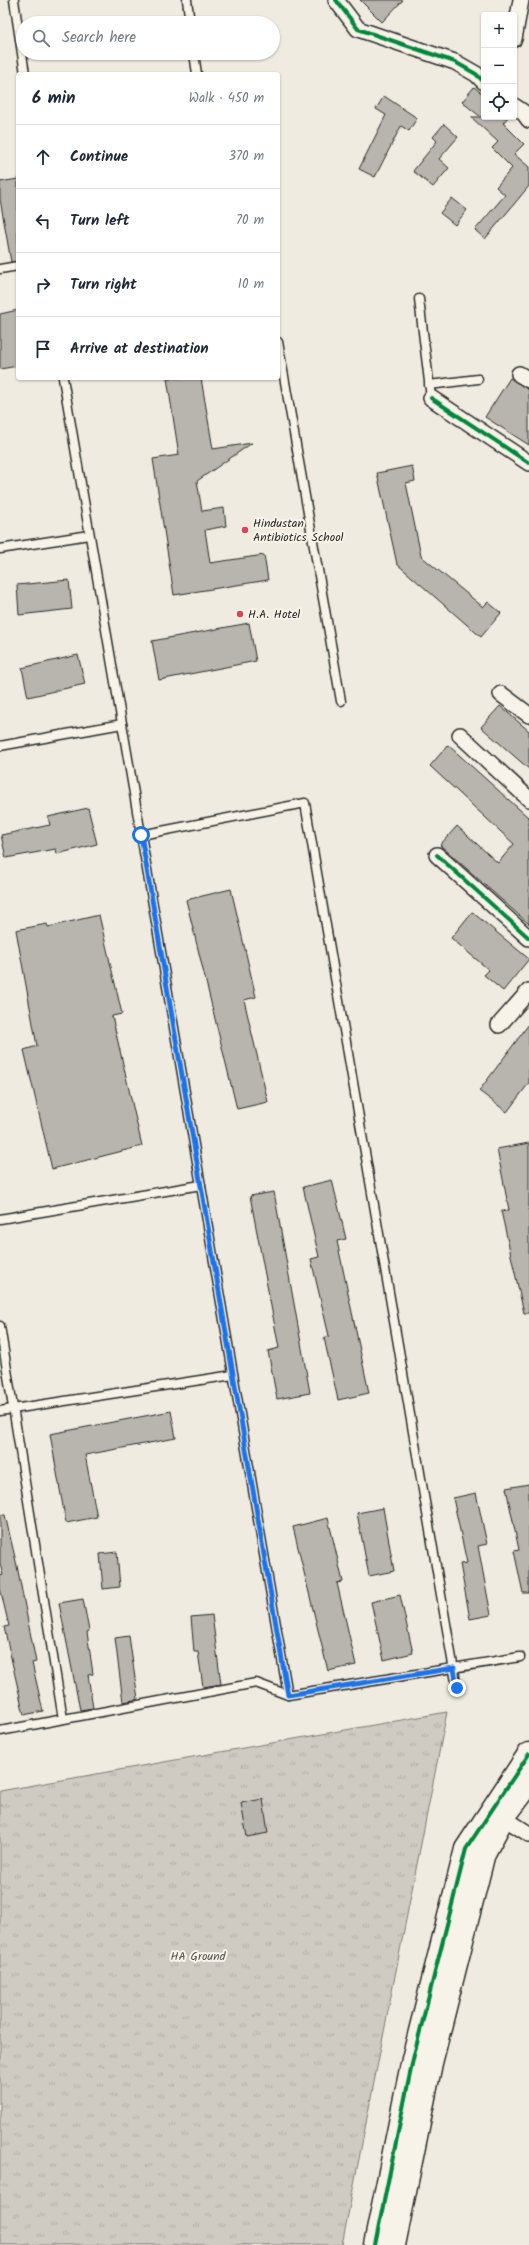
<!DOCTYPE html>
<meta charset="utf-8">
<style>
:root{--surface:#fff;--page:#f6f6f7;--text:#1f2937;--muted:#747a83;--line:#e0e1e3}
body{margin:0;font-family:Kalam,sans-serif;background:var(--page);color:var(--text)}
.controls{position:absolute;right:12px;top:12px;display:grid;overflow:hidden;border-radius:4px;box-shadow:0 1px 3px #0004}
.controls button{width:36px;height:36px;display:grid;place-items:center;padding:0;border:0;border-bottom:1px solid var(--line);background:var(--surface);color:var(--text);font:20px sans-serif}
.stop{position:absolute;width:12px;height:12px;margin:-9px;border:3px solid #1a73e8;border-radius:50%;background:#fff}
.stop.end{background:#1a73e8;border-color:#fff;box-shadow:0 1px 4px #0008}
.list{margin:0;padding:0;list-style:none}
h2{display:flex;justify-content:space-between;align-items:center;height:52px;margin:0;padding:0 16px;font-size:17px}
h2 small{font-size:13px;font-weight:400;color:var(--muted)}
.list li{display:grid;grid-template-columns:26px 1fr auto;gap:12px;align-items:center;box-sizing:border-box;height:64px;padding:0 16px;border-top:1px solid var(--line)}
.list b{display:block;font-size:15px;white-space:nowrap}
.list em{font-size:13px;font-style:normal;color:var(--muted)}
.icon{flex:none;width:22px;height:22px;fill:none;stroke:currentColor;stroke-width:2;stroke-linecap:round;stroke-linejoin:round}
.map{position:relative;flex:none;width:529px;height:2245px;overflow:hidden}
.search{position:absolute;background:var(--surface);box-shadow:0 1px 3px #0004;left:16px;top:16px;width:264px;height:44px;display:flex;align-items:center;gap:10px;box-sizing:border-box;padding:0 14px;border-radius:22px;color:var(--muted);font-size:15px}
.panel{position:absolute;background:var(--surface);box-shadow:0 1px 3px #0004;left:16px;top:72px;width:264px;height:308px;border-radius:4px}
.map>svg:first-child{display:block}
.park{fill:url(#park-tufts);stroke:#7d7b76}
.building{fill:#b8b5ae;stroke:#2b2b2b}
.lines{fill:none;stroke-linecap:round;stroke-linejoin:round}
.lane-casing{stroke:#2b2b2b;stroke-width:11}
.street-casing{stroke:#2b2b2b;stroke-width:18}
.secondary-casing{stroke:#2b2b2b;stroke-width:25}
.lane{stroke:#f7f3e8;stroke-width:8}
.street{stroke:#f7f3e8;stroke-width:15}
.secondary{stroke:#f7f3e8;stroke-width:22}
.cycleway-casing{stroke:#f7f3e8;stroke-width:6}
.cycleway{stroke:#00873e;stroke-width:4}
.route{stroke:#1a73e8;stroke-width:5}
.poi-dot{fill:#d1495b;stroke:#f7f3e8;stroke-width:1.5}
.labels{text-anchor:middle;stroke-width:4;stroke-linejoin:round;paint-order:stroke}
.poi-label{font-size:12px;fill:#2b2b2b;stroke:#f7f3e8;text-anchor:start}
.park-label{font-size:12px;fill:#545351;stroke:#f7f3e8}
</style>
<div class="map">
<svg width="529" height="2245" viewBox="0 0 529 2245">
<defs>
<pattern id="park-tufts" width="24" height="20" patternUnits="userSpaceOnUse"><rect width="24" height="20" fill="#cfcbc2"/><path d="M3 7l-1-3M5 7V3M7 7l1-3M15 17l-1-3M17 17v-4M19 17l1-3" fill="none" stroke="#b2aea7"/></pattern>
</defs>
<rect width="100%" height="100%" fill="#efebe0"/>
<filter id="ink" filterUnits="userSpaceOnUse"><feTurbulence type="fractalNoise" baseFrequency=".025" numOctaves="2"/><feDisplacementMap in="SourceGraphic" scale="8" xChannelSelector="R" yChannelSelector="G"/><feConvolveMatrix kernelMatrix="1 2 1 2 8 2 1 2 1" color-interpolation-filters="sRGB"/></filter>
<g filter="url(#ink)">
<path class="park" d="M 447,1712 L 342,2245 L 0,2245 L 0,1791 Z"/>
<g class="building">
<path d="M 360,0 L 403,0 L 382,22 Z"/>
<path d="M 474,87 L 484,95 L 484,117 L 508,117 L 503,123 L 524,144 L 514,154 L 529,167 L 529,186 L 485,239 L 475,230 L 505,195 L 496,187 L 512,168 L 492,148 L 498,142 L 471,117 L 481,117 L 462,102 Z"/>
<path d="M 384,96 L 417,118 L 409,131 L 401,126 L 375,177 L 359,169 L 386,115 L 376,109 Z"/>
<path d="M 444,124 L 458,137 L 439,159 L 449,168 L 433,187 L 413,171 L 437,141 L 433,137 Z"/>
<path d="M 18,179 L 18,261 L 11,262 L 0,199 L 0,182 Z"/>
<path d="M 452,198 L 467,210 L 455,225 L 440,213 Z"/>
<path d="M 18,310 L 18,366 L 0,369 L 0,314 Z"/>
<path d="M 167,378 L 201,378 L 213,449 L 252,443 L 197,481 L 202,511 L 224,508 L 226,526 L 205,530 L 210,563 L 264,555 L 268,580 L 174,595 L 153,459 L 179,455 Z"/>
<path d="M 510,378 L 529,390 L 529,445 L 485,417 Z"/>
<path d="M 412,466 L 415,481 L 406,483 L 421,556 L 483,607 L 488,602 L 501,613 L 481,637 L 397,564 L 377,473 Z"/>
<path d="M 69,580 L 72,609 L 19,615 L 17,585 Z"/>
<path d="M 249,623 L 256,661 L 159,680 L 152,641 Z"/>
<path d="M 78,655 L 85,684 L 28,697 L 22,668 Z"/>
<path d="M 500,706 L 529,731 L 529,769 L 481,727 Z"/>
<path d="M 448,745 L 529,818 L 529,924 L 440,845 L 457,826 L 498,863 L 514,844 L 430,766 Z"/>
<path d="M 88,808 L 97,844 L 57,854 L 56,849 L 6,858 L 1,835 L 50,825 L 48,817 Z"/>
<path d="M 231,889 L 256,997 L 244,1000 L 268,1102 L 237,1109 L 186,900 Z"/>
<path d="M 472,912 L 529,959 L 503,991 L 484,975 L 489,970 L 451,938 Z"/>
<path d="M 99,915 L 122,1014 L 112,1016 L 142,1146 L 52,1169 L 24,1050 L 37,1046 L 16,930 L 47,924 L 48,927 Z"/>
<path d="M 529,1024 L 529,1083 L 507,1112 L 479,1091 Z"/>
<path d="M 529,1143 L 529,1313 L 524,1313 L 501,1211 L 509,1210 L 497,1149 Z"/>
<path d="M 332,1180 L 346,1239 L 337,1241 L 369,1393 L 338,1400 L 324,1338 L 329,1336 L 311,1259 L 319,1257 L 303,1187 Z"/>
<path d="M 274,1192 L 310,1393 L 277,1399 L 268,1351 L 279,1348 L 250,1196 Z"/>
<path d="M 171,1411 L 176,1438 L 85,1455 L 97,1517 L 66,1523 L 50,1434 Z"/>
<path d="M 529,1484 L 529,1593 L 523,1593 L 514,1551 L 519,1550 L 506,1488 Z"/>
<path d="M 476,1493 L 487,1544 L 478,1546 L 491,1615 L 470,1619 L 460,1564 L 467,1563 L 453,1498 Z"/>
<path d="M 383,1508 L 394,1571 L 369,1576 L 357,1513 Z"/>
<path d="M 0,1515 L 5,1515 L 17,1566 L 36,1662 L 32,1663 L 43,1711 L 24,1715 L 4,1627 L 9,1626 L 0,1588 L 0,1576 L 3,1575 L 0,1564 Z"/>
<path d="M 328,1518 L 343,1582 L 337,1583 L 356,1665 L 328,1671 L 293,1527 Z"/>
<path d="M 117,1552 L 120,1587 L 103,1589 L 100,1554 Z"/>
<path d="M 400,1595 L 413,1653 L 384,1660 L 371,1602 Z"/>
<path d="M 83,1599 L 89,1631 L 87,1632 L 93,1674 L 88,1675 L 93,1708 L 80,1710 L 59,1603 Z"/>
<path d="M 212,1615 L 221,1684 L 203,1687 L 198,1652 L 194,1652 L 191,1617 Z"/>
<path d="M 129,1636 L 138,1699 L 123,1702 L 115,1638 Z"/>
<path d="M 263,1799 L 268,1833 L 247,1837 L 241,1803 Z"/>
</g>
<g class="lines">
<g class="lane-casing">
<g id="lane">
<path d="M 14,0 L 25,74"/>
<path d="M 187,0 L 190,23"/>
<path d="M 194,53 L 197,74"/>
<path d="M 0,269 L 18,266"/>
<path d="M 419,299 L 431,398"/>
<path d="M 278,342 L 341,701"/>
<path d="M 63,378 L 288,1695"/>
<path d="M 429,385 L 478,379"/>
<path d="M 0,549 L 89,535"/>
<path d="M 0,746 L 122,724"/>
<path d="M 141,835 L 305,803 L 457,1688"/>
<path d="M 0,1219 L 201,1185"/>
<path d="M 0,1326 L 63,1719"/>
<path d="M 0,1411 L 233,1375"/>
<path d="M 0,1731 L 256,1683 L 288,1695 L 520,1657"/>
</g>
</g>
<g class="street-casing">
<g id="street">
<path d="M 336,0 L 358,29 L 455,62 L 476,74 L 484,82"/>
<path d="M 514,39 L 521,0"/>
<path d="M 514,106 L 523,112 L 529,120"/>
<path d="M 519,374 L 529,380"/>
<path d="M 431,398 L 529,463"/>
<path d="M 501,694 L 529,715"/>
<path d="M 460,735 L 529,799"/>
<path d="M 437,855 L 529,938"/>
<path d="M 499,1025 L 529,991"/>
<path d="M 496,1813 L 529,1834"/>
</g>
</g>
<g class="secondary-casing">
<g id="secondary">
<path d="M 375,2245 L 413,2059 L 466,1849 L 529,1754"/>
<path d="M 394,2245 L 431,2063 L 484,1853 L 503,1818 L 529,1784"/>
</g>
</g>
<use href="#lane" class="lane"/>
<use href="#street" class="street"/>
<use href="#secondary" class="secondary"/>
<g class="cycleway-casing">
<g id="cycleway">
<path d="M 336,0 L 358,29 L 455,62 L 476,74 L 484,82"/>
<path d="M 431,398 L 529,463"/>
<path d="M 437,855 L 529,938"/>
<path d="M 375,2245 L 413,2059 L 466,1849 L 529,1754"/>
</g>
</g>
<use href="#cycleway" class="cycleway"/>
</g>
</g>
<g class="lines" filter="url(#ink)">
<path class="route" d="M 141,835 L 288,1695 L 454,1668 L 457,1688"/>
</g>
<g class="poi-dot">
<circle cx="245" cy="530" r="4"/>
<circle cx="240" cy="614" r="4"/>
</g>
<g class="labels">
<g class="poi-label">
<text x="253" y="527">Hindustan<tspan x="253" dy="14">Antibiotics School</tspan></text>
<text x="248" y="618">H.A. Hotel</text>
</g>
<g class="park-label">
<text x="198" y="1960">HA Ground</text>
</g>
</g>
</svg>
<div class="controls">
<button>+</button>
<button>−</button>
<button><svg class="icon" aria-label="locate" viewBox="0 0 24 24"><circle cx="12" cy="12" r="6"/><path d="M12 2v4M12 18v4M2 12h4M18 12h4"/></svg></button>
</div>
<div class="stop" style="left:141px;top:835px"></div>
<div class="stop end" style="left:457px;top:1688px"></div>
<div class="search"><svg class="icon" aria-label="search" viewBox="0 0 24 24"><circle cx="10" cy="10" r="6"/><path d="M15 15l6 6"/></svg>Search here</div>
<section class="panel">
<h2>6 min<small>Walk · 450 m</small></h2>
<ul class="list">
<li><svg class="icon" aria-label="ahead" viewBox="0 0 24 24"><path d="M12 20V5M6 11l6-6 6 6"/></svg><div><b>Continue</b></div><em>370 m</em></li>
<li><svg class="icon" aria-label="left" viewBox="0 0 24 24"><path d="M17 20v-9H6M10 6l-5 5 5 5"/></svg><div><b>Turn left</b></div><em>70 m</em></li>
<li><svg class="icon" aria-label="right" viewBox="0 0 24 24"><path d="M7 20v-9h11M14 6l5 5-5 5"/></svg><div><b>Turn right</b></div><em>10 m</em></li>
<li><svg class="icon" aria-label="arrive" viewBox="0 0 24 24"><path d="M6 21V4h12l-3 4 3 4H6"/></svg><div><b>Arrive at destination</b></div></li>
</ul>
</section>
</div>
